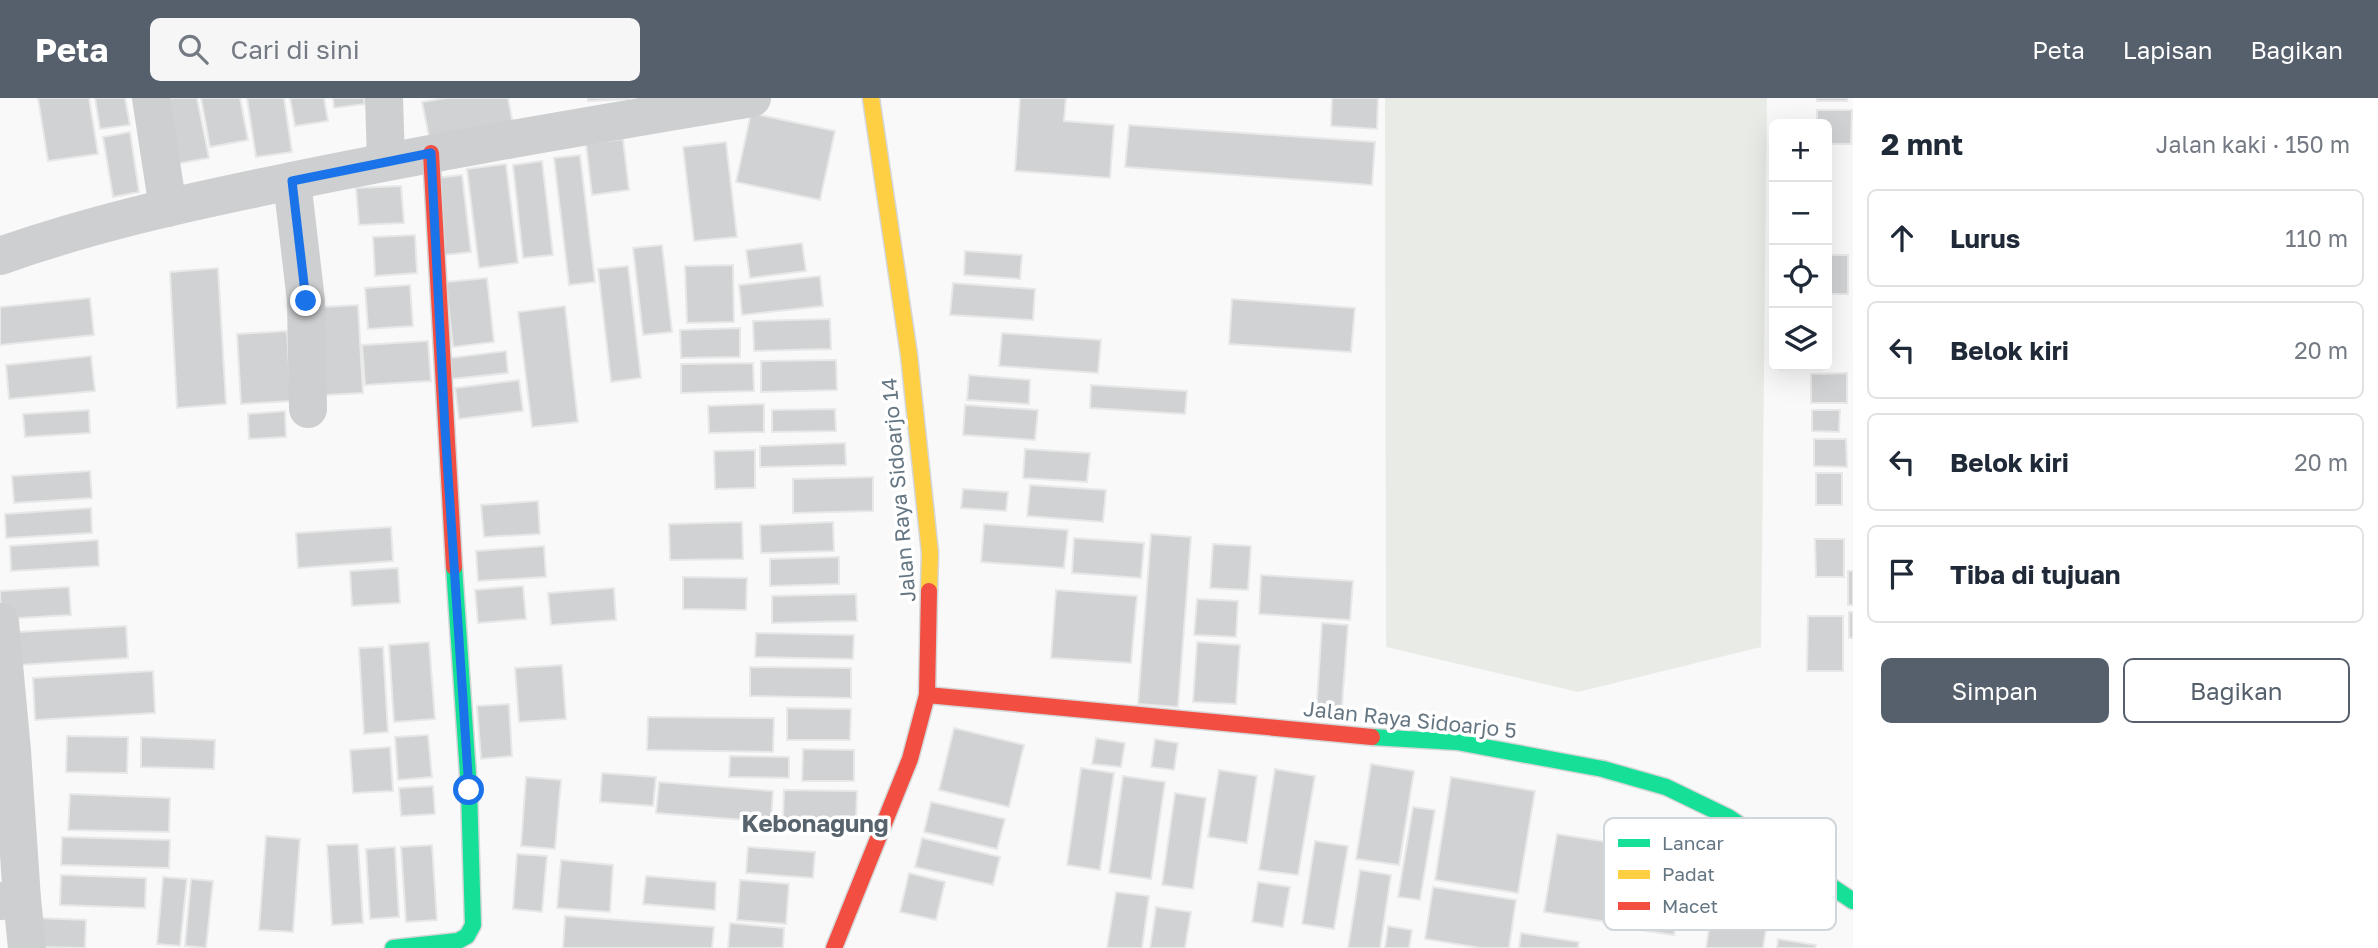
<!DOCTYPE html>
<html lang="id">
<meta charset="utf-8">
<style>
:root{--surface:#fff;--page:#f6f6f7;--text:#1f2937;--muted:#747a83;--line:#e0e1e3;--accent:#56606c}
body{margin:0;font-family:"Golos Text",sans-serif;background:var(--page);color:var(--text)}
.controls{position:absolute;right:21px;top:21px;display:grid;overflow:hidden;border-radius:10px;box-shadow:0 7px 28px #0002}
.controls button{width:63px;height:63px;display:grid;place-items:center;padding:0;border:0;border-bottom:2px solid var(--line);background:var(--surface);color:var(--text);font:35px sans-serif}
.stop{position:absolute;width:21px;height:21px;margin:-16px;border:5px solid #1a73e8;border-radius:50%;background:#fff}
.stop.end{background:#1a73e8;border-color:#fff;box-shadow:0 2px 7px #0008}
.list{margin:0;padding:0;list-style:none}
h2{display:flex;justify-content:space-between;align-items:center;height:91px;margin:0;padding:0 28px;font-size:30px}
h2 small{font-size:23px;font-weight:400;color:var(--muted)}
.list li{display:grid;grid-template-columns:46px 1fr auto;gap:21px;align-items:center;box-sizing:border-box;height:98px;margin:0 14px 14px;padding:0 14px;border:2px solid var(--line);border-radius:10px}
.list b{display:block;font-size:26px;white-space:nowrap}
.list em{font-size:23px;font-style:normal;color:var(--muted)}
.actions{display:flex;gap:14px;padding:21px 28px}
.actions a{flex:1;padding:16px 0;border:2px solid var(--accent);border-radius:10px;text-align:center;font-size:24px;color:var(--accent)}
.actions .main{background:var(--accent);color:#fff}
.icon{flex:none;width:38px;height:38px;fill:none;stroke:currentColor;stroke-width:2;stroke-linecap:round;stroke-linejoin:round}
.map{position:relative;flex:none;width:1853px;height:850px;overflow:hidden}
header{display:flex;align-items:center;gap:42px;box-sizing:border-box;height:98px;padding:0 35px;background:var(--accent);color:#fff}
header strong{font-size:33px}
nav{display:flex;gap:38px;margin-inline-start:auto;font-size:24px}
.search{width:490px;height:63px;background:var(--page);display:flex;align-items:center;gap:18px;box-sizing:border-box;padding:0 24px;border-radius:10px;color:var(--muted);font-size:26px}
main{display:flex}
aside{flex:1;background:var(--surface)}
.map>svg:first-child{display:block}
.green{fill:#e8ebe6}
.building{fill:#d0d2d3;stroke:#e8e8e8;stroke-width:2}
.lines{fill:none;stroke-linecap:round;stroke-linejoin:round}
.fast-casing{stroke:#d5d6d7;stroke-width:19}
.slow-casing{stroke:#d5d6d7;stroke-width:19}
.jam-casing{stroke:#d5d6d7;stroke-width:19}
.street{stroke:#cecfd0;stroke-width:38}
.fast{stroke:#16e098;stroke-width:16}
.slow{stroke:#ffcf43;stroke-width:16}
.jam{stroke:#f24e42;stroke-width:16}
.route{stroke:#1a73e8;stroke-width:9}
.labels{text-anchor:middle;stroke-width:7;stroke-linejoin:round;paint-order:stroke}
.street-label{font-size:21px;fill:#657683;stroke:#fff}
.quarter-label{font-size:24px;font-weight:bold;fill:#57646e;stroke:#fff}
.key{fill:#fff;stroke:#d1d6da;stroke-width:2}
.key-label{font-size:19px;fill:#657683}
</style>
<header>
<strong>Peta</strong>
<div class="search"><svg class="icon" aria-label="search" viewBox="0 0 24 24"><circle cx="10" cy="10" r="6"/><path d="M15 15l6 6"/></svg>Cari di sini</div>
<nav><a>Peta</a><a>Lapisan</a><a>Bagikan</a></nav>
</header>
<main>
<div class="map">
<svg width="1853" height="850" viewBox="0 0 1853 850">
<rect width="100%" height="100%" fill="#f9f9f9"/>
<path class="green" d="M 1385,0 L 1767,0 L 1761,549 L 1578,594 L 1386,549 Z"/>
<g class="building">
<path d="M 38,0 L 89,0 L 98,56 L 48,63 Z"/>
<path d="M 95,0 L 125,0 L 130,27 L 100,31 Z"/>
<path d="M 162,0 L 197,0 L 209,60 L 175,66 Z"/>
<path d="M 201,0 L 240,0 L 248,42 L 210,49 Z"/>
<path d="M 247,0 L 284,0 L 292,54 L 256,59 Z"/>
<path d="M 290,0 L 324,0 L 328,23 L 295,28 Z"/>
<path d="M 333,0 L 364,0 L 365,6 L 334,10 Z"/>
<path d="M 445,0 L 508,0 L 514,32 L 431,48 L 422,4 Z"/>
<path d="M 588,0 L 629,0 L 629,1 L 588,3 Z"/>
<path d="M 1020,0 L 1066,0 L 1064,23 L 1114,27 L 1110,80 L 1015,73 Z"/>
<path d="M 1332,0 L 1378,0 L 1377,31 L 1331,28 Z"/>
<rect x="1817" y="0" width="30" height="3"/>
<path d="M 1817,12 L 1852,12 L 1851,46 L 1827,46 L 1827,26 L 1817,26 Z"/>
<path d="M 751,15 L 835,33 L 820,102 L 736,84 Z"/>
<path d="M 1129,27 L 1375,44 L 1372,87 L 1125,69 Z"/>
<path d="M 130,34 L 139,94 L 113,99 L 103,39 Z"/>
<path d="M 623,41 L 629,92 L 592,97 L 586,46 Z"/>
<path d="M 726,44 L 737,139 L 694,143 L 683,49 Z"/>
<path d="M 580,57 L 595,184 L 569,187 L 554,60 Z"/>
<path d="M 542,63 L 553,157 L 523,160 L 513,67 Z"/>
<path d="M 506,66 L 518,165 L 479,170 L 467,71 Z"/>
<path d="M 462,77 L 471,154 L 444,157 L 435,80 Z"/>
<path d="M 401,88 L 404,125 L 359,127 L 356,90 Z"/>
<path d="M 415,137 L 417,175 L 375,178 L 373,139 Z"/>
<path d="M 802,145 L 806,173 L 750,180 L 746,152 Z"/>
<path d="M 662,147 L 672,234 L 643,237 L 633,150 Z"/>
<path d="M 965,153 L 1022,157 L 1020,181 L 964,177 Z"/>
<rect x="1827" y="157" width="21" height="39"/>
<path d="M 733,167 L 734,224 L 687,225 L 685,168 Z"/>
<path d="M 628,168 L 641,280 L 611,284 L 598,171 Z"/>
<path d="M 218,170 L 226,306 L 177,310 L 170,174 Z"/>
<path d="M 820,178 L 823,208 L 742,217 L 739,187 Z"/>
<path d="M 487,180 L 494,244 L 453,249 L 446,184 Z"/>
<path d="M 953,185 L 1035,191 L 1033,222 L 950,217 Z"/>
<path d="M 410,187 L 413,228 L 368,231 L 365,190 Z"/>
<path d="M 90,200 L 94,237 L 0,247 L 0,209 Z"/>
<path d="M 1232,201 L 1355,210 L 1351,254 L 1229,246 Z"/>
<path d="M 358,207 L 363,295 L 325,297 L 320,209 Z"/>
<path d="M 565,208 L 578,324 L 532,329 L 518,214 Z"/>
<path d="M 830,221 L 831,251 L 754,253 L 753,223 Z"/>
<path d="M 740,230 L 740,259 L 681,260 L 680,232 Z"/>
<path d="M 287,233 L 291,303 L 241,306 L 237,236 Z"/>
<path d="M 1002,235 L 1101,242 L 1098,275 L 999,268 Z"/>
<path d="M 428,243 L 431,283 L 365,287 L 362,247 Z"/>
<path d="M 506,253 L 508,275 L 451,281 L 449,260 Z"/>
<path d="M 91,258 L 95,293 L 9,301 L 6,267 Z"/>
<path d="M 836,262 L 837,292 L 761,294 L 761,263 Z"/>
<path d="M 753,265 L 754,293 L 681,295 L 681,266 Z"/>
<path d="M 1847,275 L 1847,305 L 1811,305 L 1811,276 Z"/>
<path d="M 969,277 L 1030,282 L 1029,306 L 967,302 Z"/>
<path d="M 519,282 L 523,313 L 459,321 L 455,290 Z"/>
<path d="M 1091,287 L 1187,293 L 1185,316 L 1090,310 Z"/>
<path d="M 764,306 L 764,334 L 709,335 L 708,308 Z"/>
<path d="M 965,307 L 1038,312 L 1035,342 L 963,337 Z"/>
<path d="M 835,311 L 836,333 L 772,334 L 772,312 Z"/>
<path d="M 89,312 L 90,335 L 25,339 L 23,316 Z"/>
<path d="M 1812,312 L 1840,312 L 1839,334 L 1812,333 Z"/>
<path d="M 285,313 L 286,339 L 249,341 L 248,316 Z"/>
<path d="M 1814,341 L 1846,341 L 1847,369 L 1814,368 Z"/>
<path d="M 845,345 L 846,367 L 760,369 L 760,348 Z"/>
<path d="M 1025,351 L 1090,355 L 1087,384 L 1023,380 Z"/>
<path d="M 755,352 L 755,390 L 715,391 L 714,353 Z"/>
<path d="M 90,373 L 92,400 L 14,405 L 12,378 Z"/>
<rect x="1816" y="375" width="26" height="32"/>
<path d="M 873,379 L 873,413 L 793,415 L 793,381 Z"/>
<path d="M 1030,387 L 1106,392 L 1103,424 L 1027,418 Z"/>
<path d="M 963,391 L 1008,394 L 1006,413 L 961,410 Z"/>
<path d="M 538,403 L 540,436 L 484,439 L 481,407 Z"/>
<path d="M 91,410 L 92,435 L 6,440 L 5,416 Z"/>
<path d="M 742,424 L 743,461 L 670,462 L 669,426 Z"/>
<path d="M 833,424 L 834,453 L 761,455 L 760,427 Z"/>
<path d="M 984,426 L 1068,432 L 1064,470 L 981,464 Z"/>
<path d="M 391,429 L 393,463 L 298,470 L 296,435 Z"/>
<path d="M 1151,436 L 1191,439 L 1178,609 L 1138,606 Z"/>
<path d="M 1074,440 L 1144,445 L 1141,480 L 1072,475 Z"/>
<path d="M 1815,441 L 1844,441 L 1844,479 L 1816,479 Z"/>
<path d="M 98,442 L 99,468 L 11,473 L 10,448 Z"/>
<path d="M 1213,446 L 1251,448 L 1248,492 L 1210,490 Z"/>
<path d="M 544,448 L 546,479 L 478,483 L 476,453 Z"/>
<path d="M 839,459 L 839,486 L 770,488 L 770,461 Z"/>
<path d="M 398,470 L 400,505 L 352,508 L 350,473 Z"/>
<rect x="1848" y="473" width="5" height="34"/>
<path d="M 1261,477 L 1353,483 L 1350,522 L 1259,516 Z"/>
<path d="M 683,479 L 747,480 L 746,512 L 683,511 Z"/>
<path d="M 523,488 L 526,521 L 478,525 L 475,492 Z"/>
<path d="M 69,489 L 71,517 L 1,521 L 0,493 Z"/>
<path d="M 614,490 L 616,522 L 551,527 L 548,495 Z"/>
<path d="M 1056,492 L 1137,498 L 1131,565 L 1051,560 Z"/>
<path d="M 856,496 L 857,523 L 772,525 L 772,498 Z"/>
<path d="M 1197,501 L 1238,503 L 1236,539 L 1194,537 Z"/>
<rect x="1849" y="514" width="4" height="26"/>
<path d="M 1808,518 L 1843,518 L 1843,573 L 1807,573 Z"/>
<path d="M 1322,525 L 1348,527 L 1341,621 L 1316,619 Z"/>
<path d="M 126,528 L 128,560 L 19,567 L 18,534 Z"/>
<path d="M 756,535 L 854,537 L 853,561 L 755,559 Z"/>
<path d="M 429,544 L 435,621 L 394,624 L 389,547 Z"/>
<path d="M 1197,544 L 1240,547 L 1236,606 L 1193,604 Z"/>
<path d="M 383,549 L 388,634 L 364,636 L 359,550 Z"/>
<path d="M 562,567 L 566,621 L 519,624 L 515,570 Z"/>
<path d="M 750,569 L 851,570 L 851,600 L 750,598 Z"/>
<path d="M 153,573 L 155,615 L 35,622 L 33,580 Z"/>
<path d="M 509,606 L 512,658 L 481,661 L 477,608 Z"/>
<path d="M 787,610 L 851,611 L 850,642 L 787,642 Z"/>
<path d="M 648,619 L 774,620 L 773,654 L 647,652 Z"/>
<path d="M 954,630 L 1024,647 L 1009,709 L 939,692 Z"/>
<path d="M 428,637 L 432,679 L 398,682 L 395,639 Z"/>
<path d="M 67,638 L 128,639 L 127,675 L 66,674 Z"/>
<path d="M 141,639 L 215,642 L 214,671 L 141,669 Z"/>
<path d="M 1096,640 L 1125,645 L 1121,669 L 1092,666 Z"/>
<path d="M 1155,641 L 1178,645 L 1174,672 L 1151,669 Z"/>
<path d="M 390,649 L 393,693 L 353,695 L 350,652 Z"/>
<path d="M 803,651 L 854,652 L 854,683 L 802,683 Z"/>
<path d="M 730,658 L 789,659 L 789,680 L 729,679 Z"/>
<path d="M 1371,666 L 1414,673 L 1399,767 L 1356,761 Z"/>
<path d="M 1081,670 L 1114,675 L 1100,772 L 1067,767 Z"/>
<path d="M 1275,671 L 1315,678 L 1298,777 L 1259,772 Z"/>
<path d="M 1219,672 L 1257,678 L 1247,745 L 1208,739 Z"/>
<path d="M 602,675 L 656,679 L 653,708 L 600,704 Z"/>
<path d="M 1123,678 L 1165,684 L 1151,781 L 1109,775 Z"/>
<path d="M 526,679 L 561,682 L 555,751 L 521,748 Z"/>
<path d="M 1451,679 L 1535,693 L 1518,795 L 1435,782 Z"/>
<path d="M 659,684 L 773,693 L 771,724 L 656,715 Z"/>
<path d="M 433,688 L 435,716 L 401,718 L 399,690 Z"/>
<path d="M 784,692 L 857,693 L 856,722 L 783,720 Z"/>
<path d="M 1175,695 L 1206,700 L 1193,791 L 1162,787 Z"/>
<path d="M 70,696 L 170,700 L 169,734 L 68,732 Z"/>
<path d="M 931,704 L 1005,721 L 997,751 L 924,734 Z"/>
<path d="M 1413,709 L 1435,712 L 1420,802 L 1398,799 Z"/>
<path d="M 1557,736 L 1620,746 L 1607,824 L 1544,814 Z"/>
<path d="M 266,738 L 300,741 L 293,834 L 259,832 Z"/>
<path d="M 62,739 L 170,742 L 169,770 L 61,767 Z"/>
<path d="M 922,740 L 1000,759 L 993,787 L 915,769 Z"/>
<path d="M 1315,743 L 1348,748 L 1334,831 L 1302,826 Z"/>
<path d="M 358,746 L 363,825 L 332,827 L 327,747 Z"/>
<path d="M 432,747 L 437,822 L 406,824 L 401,749 Z"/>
<path d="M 395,749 L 399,819 L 370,821 L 366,751 Z"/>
<path d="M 748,749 L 815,754 L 813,780 L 746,775 Z"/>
<path d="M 517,756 L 547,758 L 542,814 L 513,811 Z"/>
<path d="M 561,762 L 613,767 L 610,814 L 557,810 Z"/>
<path d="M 1360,772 L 1391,777 L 1380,850 L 1348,850 Z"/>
<path d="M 909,775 L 945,784 L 936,822 L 900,814 Z"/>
<path d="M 61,777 L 146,780 L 145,810 L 60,807 Z"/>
<path d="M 646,778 L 716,784 L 715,812 L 643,806 Z"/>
<path d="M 163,779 L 187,781 L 180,848 L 157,846 Z"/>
<path d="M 191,781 L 213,783 L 206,850 L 185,848 Z"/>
<path d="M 740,782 L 789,786 L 786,826 L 737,822 Z"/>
<path d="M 1258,784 L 1290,789 L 1283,829 L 1252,824 Z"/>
<path d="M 1433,789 L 1516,802 L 1509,850 L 1481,850 L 1425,841 Z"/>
<path d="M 1715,791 L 1771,799 L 1763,850 L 1706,850 Z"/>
<path d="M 1116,794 L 1149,798 L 1142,850 L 1107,850 Z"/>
<path d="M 1625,802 L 1678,811 L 1674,837 L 1620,829 Z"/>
<path d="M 1156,809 L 1191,814 L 1185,850 L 1150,850 Z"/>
<path d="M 565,818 L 714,829 L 712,850 L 563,850 Z"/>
<path d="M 38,820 L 86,822 L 85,850 L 37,849 Z"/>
<path d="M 730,825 L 784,830 L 783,850 L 728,850 Z"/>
<path d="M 1388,828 L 1412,832 L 1409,850 L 1385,850 Z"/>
<path d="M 1521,835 L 1579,844 L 1578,850 L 1519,850 Z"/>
<path d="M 1778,841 L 1816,847 L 1815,850 L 1777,850 Z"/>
</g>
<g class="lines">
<g class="fast-casing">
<g id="fast">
<path d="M 1372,639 L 1457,644 L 1603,671 L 1666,689 L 1728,719 L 1853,803"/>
<path d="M 393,850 L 458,843 L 467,838 L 473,827 L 469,692 L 454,469"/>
</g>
</g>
<g class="slow-casing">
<path id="slow" d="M 871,0 L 909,257 L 930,455 L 929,493"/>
</g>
<g class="jam-casing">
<g id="jam">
<path d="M 431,55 L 454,469"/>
<path d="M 927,597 L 1372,639"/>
<path d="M 834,850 L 910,661 L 927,597 L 929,493"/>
</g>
</g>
<g class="street">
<path d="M 151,0 L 168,110"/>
<path d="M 384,0 L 386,63"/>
<path d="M 292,83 L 306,203 L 308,311"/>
<path d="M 0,158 C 90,126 184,105 277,86 C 435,53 594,27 752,0"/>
<path d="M 0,524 L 12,653 L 22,801 L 0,803"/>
<path d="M 22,801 L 27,850"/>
</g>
<use href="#fast" class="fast"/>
<use href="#slow" class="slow"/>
<use href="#jam" class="jam"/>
</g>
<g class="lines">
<path class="route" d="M 306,203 L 292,83 L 431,55 L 445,331 L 469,692"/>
</g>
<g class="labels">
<g class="street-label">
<text transform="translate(899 392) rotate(-95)" y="7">Jalan Raya Sidoarjo 14</text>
<text transform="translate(1410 622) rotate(6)" y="7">Jalan Raya Sidoarjo 5</text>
</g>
<g class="quarter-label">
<text x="815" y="734">Kebonagung</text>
</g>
</g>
<rect x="1604" y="720" width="232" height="112" rx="10" class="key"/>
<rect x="1618" y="741" width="32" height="8" fill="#16e098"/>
<rect x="1618" y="772" width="32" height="9" fill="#ffcf43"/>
<rect x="1618" y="804" width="32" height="8" fill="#f24e42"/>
<g class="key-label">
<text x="1662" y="752">Lancar</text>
<text x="1662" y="783">Padat</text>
<text x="1662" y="815">Macet</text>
</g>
</svg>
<div class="controls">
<button>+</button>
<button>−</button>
<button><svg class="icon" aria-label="locate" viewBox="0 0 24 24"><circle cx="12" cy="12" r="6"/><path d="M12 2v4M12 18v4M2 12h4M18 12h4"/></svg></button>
<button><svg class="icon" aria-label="layers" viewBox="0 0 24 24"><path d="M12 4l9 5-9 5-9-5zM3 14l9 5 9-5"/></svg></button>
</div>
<div class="stop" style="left:469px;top:692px"></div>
<div class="stop end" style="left:306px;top:203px"></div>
</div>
<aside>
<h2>2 mnt<small>Jalan kaki · 150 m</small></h2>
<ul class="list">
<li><svg class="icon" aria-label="ahead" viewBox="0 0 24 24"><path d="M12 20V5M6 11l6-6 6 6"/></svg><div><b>Lurus</b></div><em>110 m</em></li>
<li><svg class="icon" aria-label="left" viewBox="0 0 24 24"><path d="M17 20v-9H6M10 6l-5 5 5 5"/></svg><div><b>Belok kiri</b></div><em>20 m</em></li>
<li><svg class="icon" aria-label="left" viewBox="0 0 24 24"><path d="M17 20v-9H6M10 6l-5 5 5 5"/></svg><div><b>Belok kiri</b></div><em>20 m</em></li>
<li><svg class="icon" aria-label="arrive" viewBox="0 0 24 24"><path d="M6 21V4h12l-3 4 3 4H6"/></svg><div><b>Tiba di tujuan</b></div></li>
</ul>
<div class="actions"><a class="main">Simpan</a><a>Bagikan</a></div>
</aside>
</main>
